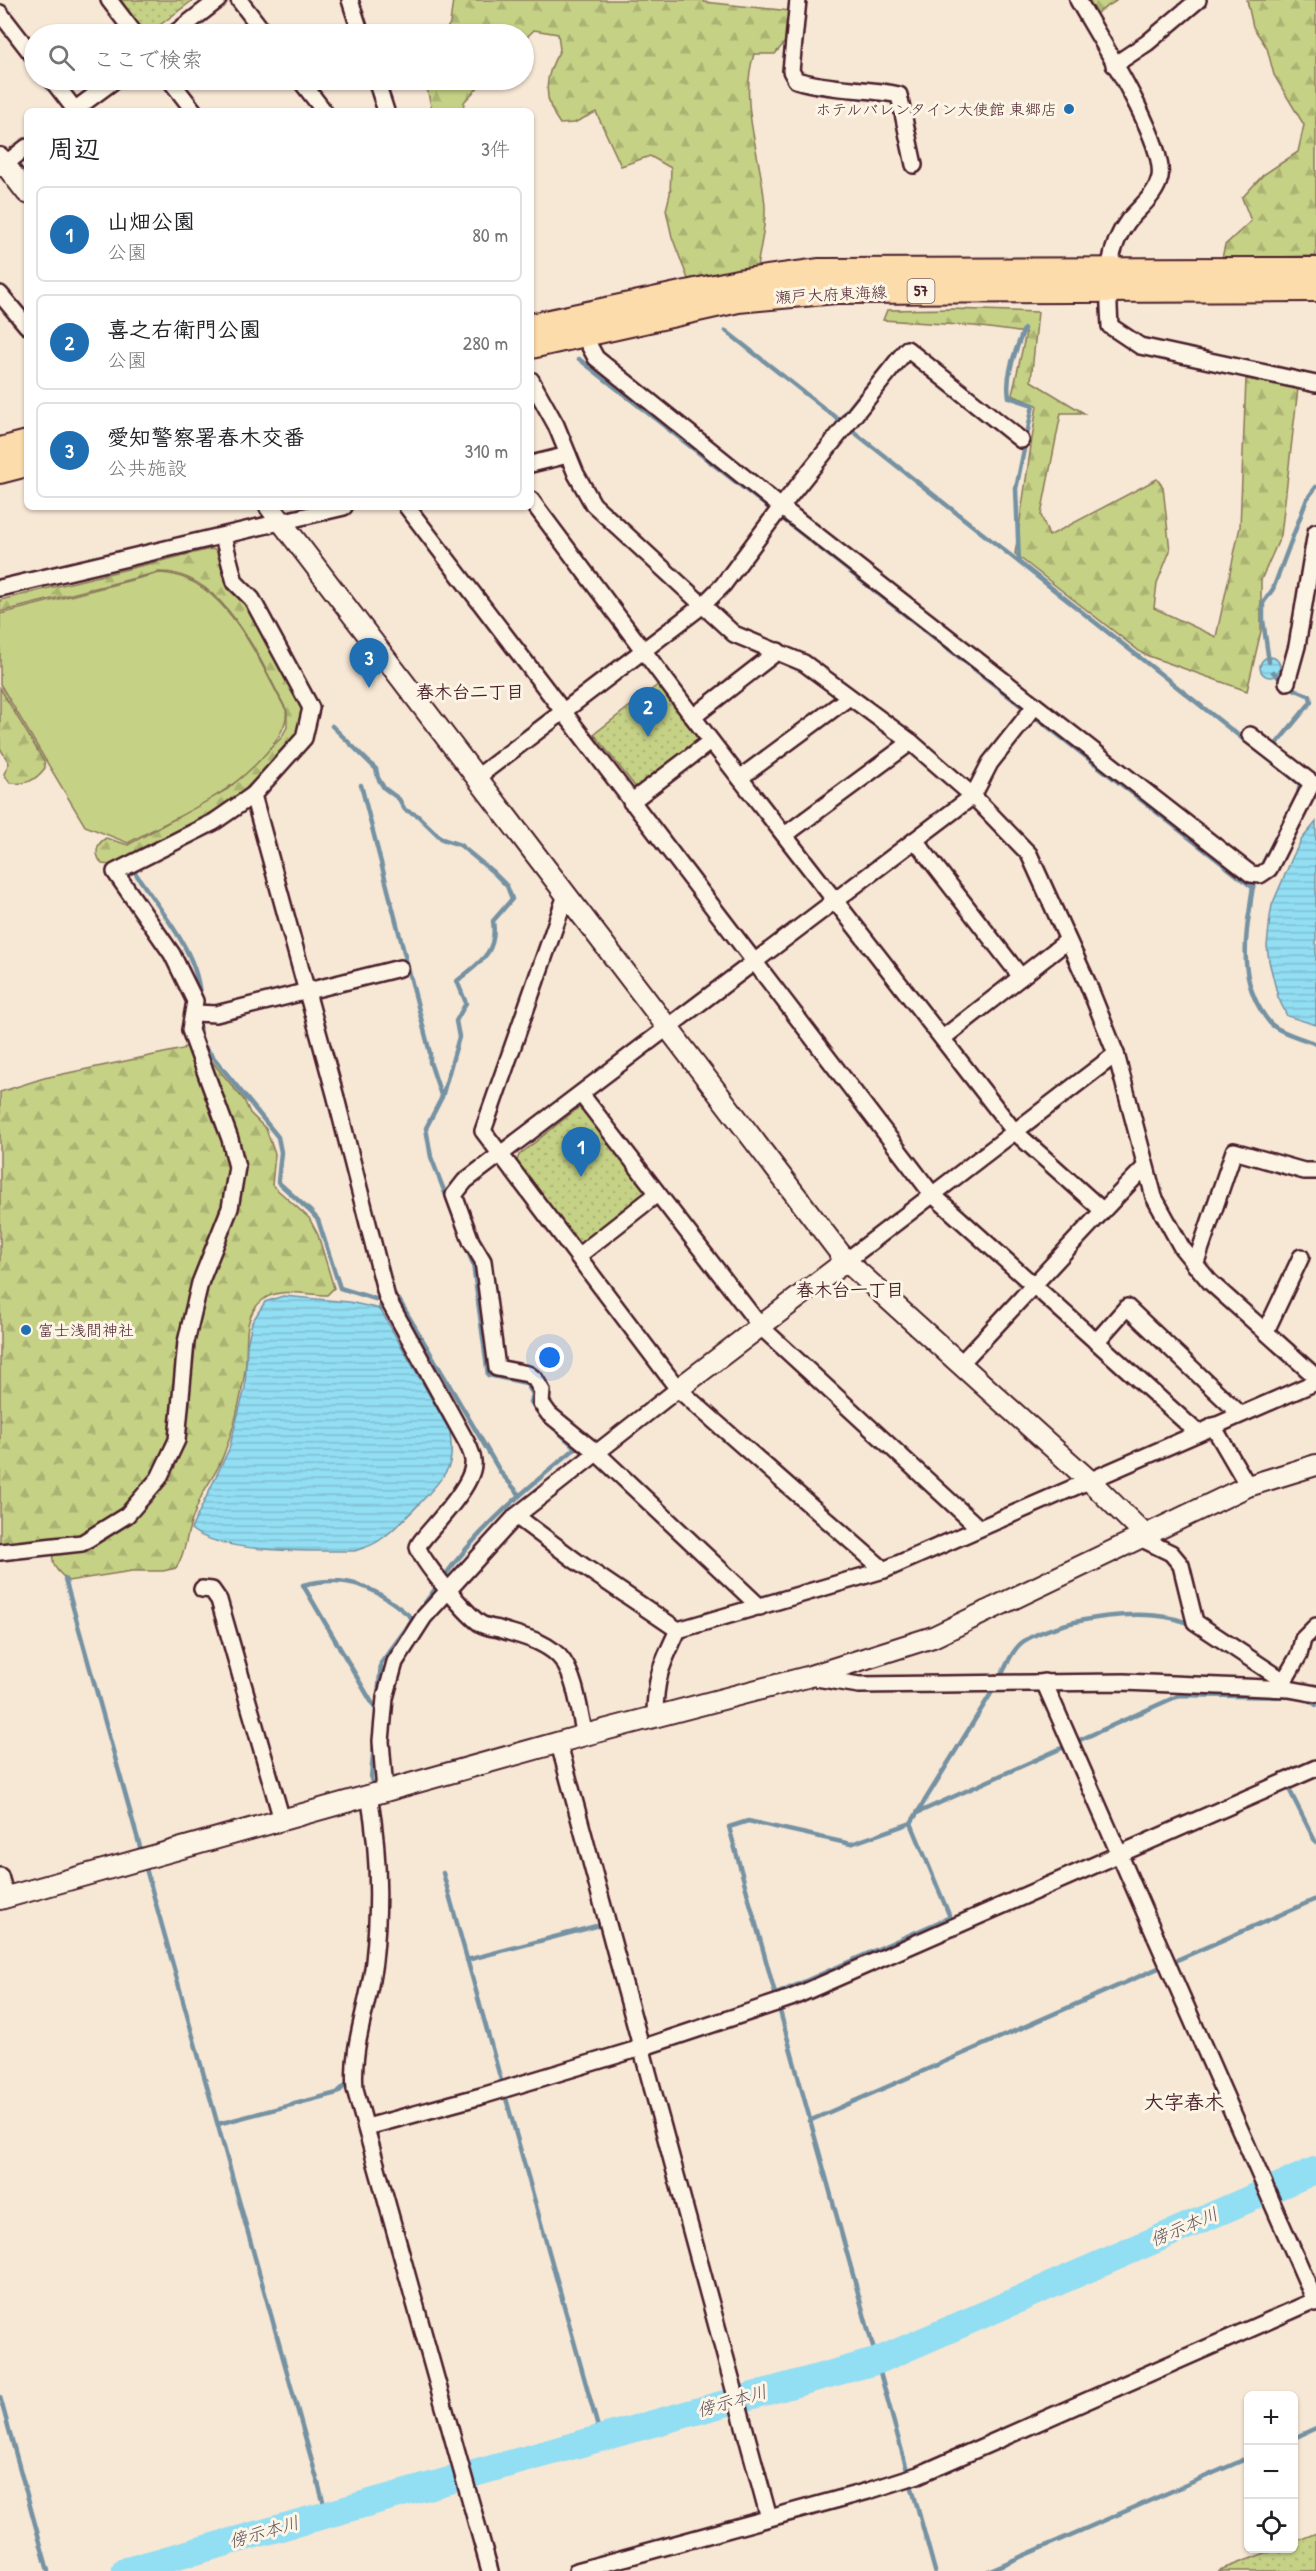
<!DOCTYPE html>
<html lang="ja">
<meta charset="utf-8">
<style>
:root{--surface:#fff;--page:#f6f6f6;--text:#202124;--muted:#757577;--line:#e0e0e0;--accent:#1f6fb2}
body{margin:0;font-family:"Patrick Hand","Klee One",sans-serif;background:var(--page);color:var(--text)}
.controls{position:absolute;right:18px;bottom:18px;display:grid;overflow:hidden;border-radius:9px;box-shadow:0 2px 4px #0004}
.controls button{width:54px;height:54px;display:grid;place-items:center;padding:0;border:0;border-bottom:2px solid var(--line);background:var(--surface);color:var(--text);font:30px sans-serif}
.you{position:absolute;left:550px;top:1358px;width:21px;height:21px;margin:-15px;border:4px solid #fff;border-radius:50%;background:#1a73e8;box-shadow:0 0 0 9px #1a73e833}
.badge{display:grid;place-items:center;width:39px;height:39px;border-radius:50%;background:var(--accent);color:#fff;font-size:20px;font-weight:700}
.pin{position:absolute;translate:-50% -50px;filter:drop-shadow(0 2px 3px #0008)}
.pin::after{content:'';position:absolute;top:32px;width:21px;height:18px;background:inherit;clip-path:polygon(0 0,100% 0,50% 100%)}
.list{margin:0;padding:0;list-style:none}
h2{display:flex;justify-content:space-between;align-items:center;height:78px;margin:0;padding:0 24px;font-size:26px}
h2 small{font-size:20px;font-weight:400;color:var(--muted)}
.list li{display:grid;grid-template-columns:39px 1fr auto;gap:18px;align-items:center;box-sizing:border-box;height:96px;margin:0 12px 12px;padding:0 12px;border:2px solid var(--line);border-radius:9px}
.list b{display:block;font-size:22px;white-space:nowrap}
.list p{margin:0;font-size:20px;white-space:nowrap;color:var(--muted)}
.list em{font-size:20px;font-style:normal;color:var(--muted)}
.icon{flex:none;width:33px;height:33px;fill:none;stroke:currentColor;stroke-width:2;stroke-linecap:round;stroke-linejoin:round}
.map{position:relative;flex:none;width:1316px;height:2571px;overflow:hidden}
.search{position:absolute;background:var(--surface);box-shadow:0 2px 4px #0004;left:24px;top:24px;width:510px;height:66px;display:flex;align-items:center;gap:15px;box-sizing:border-box;padding:0 21px;border-radius:33px;color:var(--muted);font-size:22px}
.panel{position:absolute;background:var(--surface);box-shadow:0 2px 4px #0004;left:24px;top:108px;width:510px;height:402px;border-radius:9px}
.map>svg:first-child{display:block}
.grass{fill:url(#grass-dots);stroke:#887858;stroke-width:1.5}
.forest{fill:url(#forest-firs);stroke:#887858;stroke-width:1.5}
.garden{fill:#c5d185;stroke:#887858;stroke-width:1.5}
.water{fill:url(#water-rules);stroke:#7592a3;stroke-width:1.5}
.lines{fill:none;stroke-linecap:round;stroke-linejoin:round}
.stream{stroke:#7592a3;stroke-width:4.5}
.river{stroke:#92def3;stroke-width:27}
.minor-casing{stroke:#4a1f2b;stroke-width:20}
.tertiary-casing{stroke:#4a1f2b;stroke-width:24}
.primary-casing{stroke:#4a1f2b;stroke-width:28}
.minor{stroke:#fcf5e5;stroke-width:15}
.tertiary{stroke:#fcf5e5;stroke-width:20}
.primary{stroke:#fddcac;stroke-width:24}
.poi-dot{fill:#1f6fb2;stroke:#fcf5e5;stroke-width:2}
.labels{text-anchor:middle;stroke-width:6;stroke-linejoin:round;paint-order:stroke}
.shield{fill:#fcf5e5;stroke:#7f5f63;stroke-width:1.5}
.shield-label{font-size:15px;font-weight:bold;fill:#4a1f2b}
.poi-label{font-size:16px;fill:#4a1f2b;stroke:#fcf5e5;text-anchor:end}
.street-label{font-size:16px;fill:#4a1f2b;stroke:#fcf5e5}
.neighbourhood-label{font-size:18px;font-weight:bold;fill:#4a1f2b;stroke:#fcf5e5}
.water-label{font-size:18px;font-style:italic;fill:#5c4f5d;stroke:#fcf5e5}
.quarter-label{font-size:20px;font-weight:bold;fill:#4a1f2b;stroke:#fcf5e5}
</style>
<div class="map">
<svg width="1316" height="2571" viewBox="0 0 1316 2571">
<defs>
<pattern id="grass-dots" width="8" height="8" patternUnits="userSpaceOnUse" patternTransform="scale(1.5)"><rect width="8" height="8" fill="#c5d185"/><path d="M2 2h.1M6 6h.1" fill="none" stroke="#abb373" stroke-width="1.8" stroke-linecap="round"/></pattern>
<pattern id="forest-firs" width="22" height="20" patternUnits="userSpaceOnUse" patternTransform="scale(1.5)"><rect width="22" height="20" fill="#c5d185"/><path d="M5 1l3.5 6h-7zM16 11l3.5 6h-7z" fill="#abb373"/></pattern>
<pattern id="water-rules" width="6" height="5" patternUnits="userSpaceOnUse" patternTransform="scale(1.5)"><rect width="6" height="5" fill="#92def3"/><path d="M0 2.5h6" fill="none" stroke="#7fbed0"/></pattern>
</defs>
<rect width="100%" height="100%" fill="#f7e7d5"/>
<filter id="ink" filterUnits="userSpaceOnUse"><feTurbulence type="fractalNoise" baseFrequency=".0167" numOctaves="2"/><feDisplacementMap in="SourceGraphic" scale="12" xChannelSelector="R" yChannelSelector="G"/><feConvolveMatrix kernelMatrix="1 2 1 2 8 2 1 2 1" color-interpolation-filters="sRGB"/></filter>
<g filter="url(#ink)">
<g class="grass">
<path d="M 119,0 L 193,0 L 148,34 L 144,34 Z"/>
<path d="M 659,684 L 701,740 L 637,789 L 594,734 Z"/>
<path d="M 578,1108 L 585,1110 L 646,1190 L 644,1198 L 585,1242 L 578,1243 L 516,1163 L 519,1155 Z"/>
<path d="M 1316,2533 L 1316,2571 L 1217,2571 L 1276,2549 L 1294,2548 L 1294,2542 Z"/>
</g>
<g class="forest">
<path d="M 453,0 L 703,0 L 704,2 L 790,11 L 790,36 L 775,54 L 754,54 C 738,103 762,157 765,207 C 766,226 760,248 757,267 L 688,279 L 672,237 L 666,210 L 670,194 L 671,168 L 650,156 L 621,166 L 596,112 L 574,123 L 560,124 C 542,99 544,76 560,50 L 558,34 L 534,30 L 524,40 L 524,34 L 444,34 L 450,23 Z"/>
<path d="M 1084,0 L 1116,0 L 1116,1 L 1092,16 Z"/>
<path d="M 1247,0 L 1316,0 L 1316,256 L 1222,258 L 1225,245 L 1251,221 L 1242,198 L 1263,175 L 1298,152 L 1304,125 L 1274,75 L 1267,48 L 1253,27 Z"/>
<path d="M 425,80 L 485,80 L 464,102 L 463,111 L 430,111 L 432,110 Z"/>
<path d="M 952,309 L 1038,312 L 1031,381 L 1084,413 L 1061,413 L 1041,515 L 1049,536 L 1157,479 L 1163,487 L 1170,551 L 1157,583 L 1154,608 L 1216,637 L 1240,527 L 1246,379 L 1298,388 L 1281,535 L 1261,580 L 1261,631 L 1247,691 L 1143,654 L 1015,554 L 1037,405 L 1012,395 L 1026,333 L 974,326 L 883,320 L 887,310 Z"/>
<path d="M 210,549 L 216,550 L 228,589 L 248,607 L 304,706 L 305,710 L 299,731 L 288,747 L 232,802 L 111,865 L 102,864 C 94,854 96,844 106,838 L 128,845 L 228,789 L 281,738 L 287,727 L 287,711 C 261,663 225,571 159,572 L 0,612 L 0,600 Z"/>
<path d="M 0,688 L 44,761 L 45,768 C 35,781 26,785 10,783 L 4,774 L 9,763 L 0,748 Z"/>
<path d="M 196,1036 L 201,1048 L 244,1100 L 250,1113 L 266,1129 L 275,1154 L 272,1185 L 309,1218 L 318,1235 L 334,1288 L 327,1295 C 307,1295 281,1287 264,1299 C 240,1316 249,1347 245,1371 C 241,1400 233,1432 222,1459 C 217,1472 208,1483 202,1495 C 198,1503 195,1512 192,1520 C 185,1538 187,1550 176,1568 L 163,1571 L 132,1571 L 68,1581 C 59,1572 51,1567 53,1554 L 0,1548 L 0,1092 L 44,1078 L 183,1049 Z"/>
</g>
<path class="garden" d="M 159,573 C 225,574 259,662 286,710 C 290,736 247,775 226,789 C 196,810 160,825 128,843 L 85,826 L 0,684 L 0,614 Z"/>
<g class="water">
<circle cx="1270" cy="667" r="10"/>
<path d="M 1316,822 L 1316,1025 L 1287,1016 L 1278,997 L 1269,961 L 1267,946 L 1270,917 L 1272,905 L 1293,856 L 1302,839 Z"/>
<path d="M 283,1296 L 349,1302 L 380,1309 L 450,1431 C 451,1444 453,1457 448,1468 C 439,1486 396,1529 380,1540 C 372,1546 364,1548 354,1551 C 315,1551 219,1554 191,1529 L 229,1449 L 245,1388 L 247,1345 L 252,1322 L 265,1302 Z"/>
</g>
<g class="lines">
<g class="stream">
<path d="M 726,331 L 1300,784 L 1298,794 L 1260,869"/>
<path d="M 579,359 L 1252,887"/>
<path d="M 839,421 L 895,352"/>
<path d="M 1019,562 L 1016,489 L 1033,405 L 1009,397 C 1005,374 1016,350 1024,329"/>
<path d="M 1269,662 L 1263,620 L 1263,603 L 1273,589 L 1307,499 L 1316,487"/>
<path d="M 332,726 L 376,769 L 378,778 L 384,788 L 399,799 L 405,810 L 417,815 L 442,839 L 460,845 L 493,872 L 507,886 L 512,899 L 493,921 C 498,953 479,963 457,981 L 466,1003 L 456,1021 L 459,1037 L 442,1097 L 426,1128 L 431,1157 L 462,1237"/>
<path d="M 1273,748 L 1311,702 L 1310,696 L 1289,687 L 1273,672"/>
<path d="M 361,785 L 430,1053 L 430,1062 L 441,1095"/>
<path d="M 136,874 C 161,912 200,954 200,1000"/>
<path d="M 1256,877 C 1252,887 1251,897 1250,908 C 1243,949 1241,988 1270,1023 C 1278,1032 1304,1039 1316,1044"/>
<path d="M 199,1021 L 200,1041 L 278,1137 L 281,1152 L 278,1182 L 311,1212 L 318,1220 L 340,1288 L 382,1301 L 380,1309"/>
<path d="M 399,1300 L 501,1473 L 520,1495"/>
<path d="M 443,1578 C 481,1526 526,1489 576,1448 L 542,1417 L 531,1402 L 533,1394 L 526,1383 L 488,1375 L 473,1264 L 465,1244"/>
<path d="M 65,1579 L 142,1854"/>
<path d="M 999,1680 C 1006,1667 1012,1649 1024,1641 C 1060,1618 1154,1604 1191,1625"/>
<path d="M 1306,1698 L 1316,1705"/>
<path d="M 375,1708 L 303,1585 C 349,1573 379,1589 413,1619"/>
<path d="M 1287,1785 L 1316,1843"/>
<path d="M 373,1788 L 371,1778 L 381,1663 L 438,1585"/>
<path d="M 917,1813 L 1180,1695 L 1295,1697"/>
<path d="M 384,1864 L 385,1889"/>
<path d="M 145,1865 L 327,2515"/>
<path d="M 443,1873 L 601,2438"/>
<path d="M 467,1960 L 600,1925"/>
<path d="M 774,1995 L 950,1917 L 911,1823"/>
<path d="M 809,2121 L 1316,1899"/>
<path d="M 218,2124 L 337,2093 L 350,2081"/>
<path d="M 0,2397 L 48,2571"/>
<path d="M 1294,2438 L 1316,2428"/>
<path d="M 935,2571 L 729,1827 L 748,1821 L 851,1844 L 911,1823 L 995,1687"/>
<path d="M 988,2571 L 1248,2458"/>
</g>
<path class="river" d="M 125,2571 L 877,2361 L 1316,2170"/>
<g class="minor-casing">
<g id="minor">
<path d="M 109,0 L 135,34"/>
<path d="M 239,0 L 265,34"/>
<path d="M 350,0 L 361,34"/>
<path d="M 798,0 L 791,71 L 796,80 C 829,90 865,88 899,95 L 914,165"/>
<path d="M 1078,0 C 1097,34 1166,142 1160,177 C 1156,196 1139,207 1128,221 C 1104,253 1108,289 1110,326 L 1140,346 L 1316,384"/>
<path d="M 0,13 L 34,57"/>
<path d="M 174,34 L 218,0"/>
<path d="M 1114,65 L 1147,43 L 1198,0"/>
<path d="M 52,80 L 76,111"/>
<path d="M 170,80 L 194,111"/>
<path d="M 300,80 L 324,111"/>
<path d="M 376,80 L 386,111"/>
<path d="M 73,111 L 115,80"/>
<path d="M 0,168 L 27,147"/>
<path d="M 0,294 L 27,326"/>
<path d="M 583,334 L 596,358 L 781,507 L 1251,874 L 1260,875 L 1269,869 L 1312,783 L 1250,735"/>
<path d="M 531,380 L 556,425 L 576,474 L 593,504 L 734,634 L 804,663 L 911,742 L 973,796 L 1029,854 L 1088,984 L 1116,1054 L 1154,1197 L 1182,1248 L 1210,1282 L 1316,1377"/>
<path d="M 531,464 L 568,455"/>
<path d="M 531,500 L 711,741 L 1014,1131 L 1102,1210"/>
<path d="M 407,507 L 932,1194 L 1198,1433"/>
<path d="M 0,588 L 344,507"/>
<path d="M 1287,682 L 1297,646 L 1316,532"/>
<path d="M 693,717 L 778,651"/>
<path d="M 476,778 L 703,605 L 723,585 L 781,507 L 907,349 L 1021,440"/>
<path d="M 740,778 L 848,698"/>
<path d="M 253,795 L 335,1094 L 387,1298 L 467,1443 C 470,1449 474,1458 473,1465 C 471,1492 418,1540 418,1547 C 420,1560 469,1617 481,1624 C 486,1627 494,1628 499,1629 C 520,1636 549,1641 563,1661 C 577,1682 579,1712 585,1735"/>
<path d="M 631,802 L 711,741"/>
<path d="M 785,835 L 911,742"/>
<path d="M 915,840 L 1021,977"/>
<path d="M 566,895 L 483,1131 L 678,1389 L 884,1570"/>
<path d="M 195,1013 L 216,1014 L 400,968"/>
<path d="M 943,1038 L 1067,941"/>
<path d="M 581,1094 L 761,1327 L 979,1528"/>
<path d="M 578,1256 L 657,1194"/>
<path d="M 846,1261 L 1116,1054"/>
<path d="M 1195,1265 L 1234,1151 L 1304,1171 L 1316,1171"/>
<path d="M 1266,1331 L 1301,1257"/>
<path d="M 1096,1342 L 1127,1307 L 1240,1414"/>
<path d="M 961,1363 C 1023,1298 1082,1231 1145,1167"/>
<path d="M 1213,1426 L 1248,1486"/>
<path d="M 516,1516 L 576,1561 L 678,1630"/>
<path d="M 1138,1537 L 1171,1553 L 1181,1565 L 1195,1622 L 1284,1681 L 1283,1688"/>
<path d="M 0,1552 L 82,1543 L 127,1515 L 159,1478 L 177,1440 L 186,1342 L 200,1283 L 230,1208 L 237,1167 L 230,1139 L 190,1030 L 195,1001 L 172,954 L 115,872 L 214,822 L 253,795 L 304,738 L 311,708 L 252,599 L 235,582 L 223,537"/>
<path d="M 202,1589 L 212,1590 L 219,1600 L 282,1820"/>
<path d="M 760,1607 L 597,1453 L 549,1414 L 541,1403 L 542,1391 L 535,1379 L 528,1374 L 497,1368 L 483,1261 L 471,1241 L 454,1195 L 465,1181 L 973,796 L 990,763 L 1035,706"/>
<path d="M 810,1677 L 859,1685 L 1124,1682 L 1289,1689 L 1316,1694"/>
<path d="M 1284,1681 L 1299,1655 L 1303,1639 L 1316,1626"/>
<path d="M 1044,1682 L 1316,2303"/>
<path d="M 655,1716 C 655,1677 662,1664 678,1630 L 884,1570 L 1316,1382"/>
<path d="M 559,1744 L 769,2518"/>
<path d="M 385,1791 L 381,1741 L 385,1698 L 395,1662 L 424,1617 L 516,1516 L 678,1389"/>
<path d="M 369,1795 C 379,1850 380,1906 374,1961 C 369,2005 351,2045 355,2089 L 490,2571"/>
<path d="M 0,1876 L 6,1897"/>
<path d="M 367,2127 L 485,2095 L 641,2048 L 791,1998 L 1316,1768"/>
<path d="M 577,2571 L 868,2491 L 918,2475 L 1316,2300"/>
</g>
</g>
<g class="tertiary-casing">
<g id="tertiary">
<path d="M 0,158 L 27,193"/>
<path d="M 270,507 L 846,1261 L 1091,1482 L 1144,1534"/>
<path d="M 678,1389 L 846,1261"/>
<path d="M 0,1899 L 585,1735 L 807,1677 L 933,1637 L 1248,1486 L 1316,1465"/>
</g>
</g>
<g class="primary-casing">
<g id="primary">
<path d="M 531,326 L 738,282 L 820,271 L 1316,270"/>
<path d="M 531,346 L 738,300 L 836,291 L 1316,289"/>
<path d="M 0,450 L 27,443"/>
<path d="M 0,471 L 27,464"/>
</g>
</g>
<use href="#minor" class="minor"/>
<use href="#tertiary" class="tertiary"/>
<use href="#primary" class="primary"/>
</g>
</g>
<g class="poi-dot">
<circle cx="1069" cy="109" r="6"/>
<circle cx="26" cy="1330" r="6"/>
</g>
<g class="labels">
<rect class="shield" x="907.5" y="279" width="27" height="24" rx="4.5"/>
<g class="shield-label">
<text x="921" y="296">57</text>
</g>
<g class="poi-label">
<text x="1057" y="115">ホテルバレンタイン大使館 東郷店</text>
<text x="38" y="1336" text-anchor="start">富士浅間神社</text>
</g>
<g class="street-label">
<text transform="translate(831 294) rotate(-3)" y="6">瀬戸大府東海線</text>
</g>
<g class="neighbourhood-label">
<text x="470" y="698">春木台二丁目</text>
<text x="850" y="1296">春木台一丁目</text>
</g>
<g class="water-label">
<text transform="translate(1184 2227) rotate(-23)" y="6">傍示本川</text>
<text transform="translate(732 2401) rotate(-16)" y="6">傍示本川</text>
<text transform="translate(264 2532) rotate(-16)" y="6">傍示本川</text>
</g>
<g class="quarter-label">
<text x="1184" y="2109">大字春木</text>
</g>
</g>
</svg>
<div class="controls">
<button>+</button>
<button>−</button>
<button><svg class="icon" aria-label="locate" viewBox="0 0 24 24"><circle cx="12" cy="12" r="6"/><path d="M12 2v4M12 18v4M2 12h4M18 12h4"/></svg></button>
</div>
<div class="you"></div>
<div class="pin badge" style="left:581px;top:1177px">1</div>
<div class="pin badge" style="left:648px;top:737px">2</div>
<div class="pin badge" style="left:369px;top:688px">3</div>
<div class="search"><svg class="icon" aria-label="search" viewBox="0 0 24 24"><circle cx="10" cy="10" r="6"/><path d="M15 15l6 6"/></svg>ここで検索</div>
<section class="panel">
<h2>周辺<small>3件</small></h2>
<ul class="list">
<li><span class="badge">1</span><div><b>山畑公園</b><p>公園</p></div><em>80 m</em></li>
<li><span class="badge">2</span><div><b>喜之右衛門公園</b><p>公園</p></div><em>280 m</em></li>
<li><span class="badge">3</span><div><b>愛知警察署春木交番</b><p>公共施設</p></div><em>310 m</em></li>
</ul>
</section>
</div>
